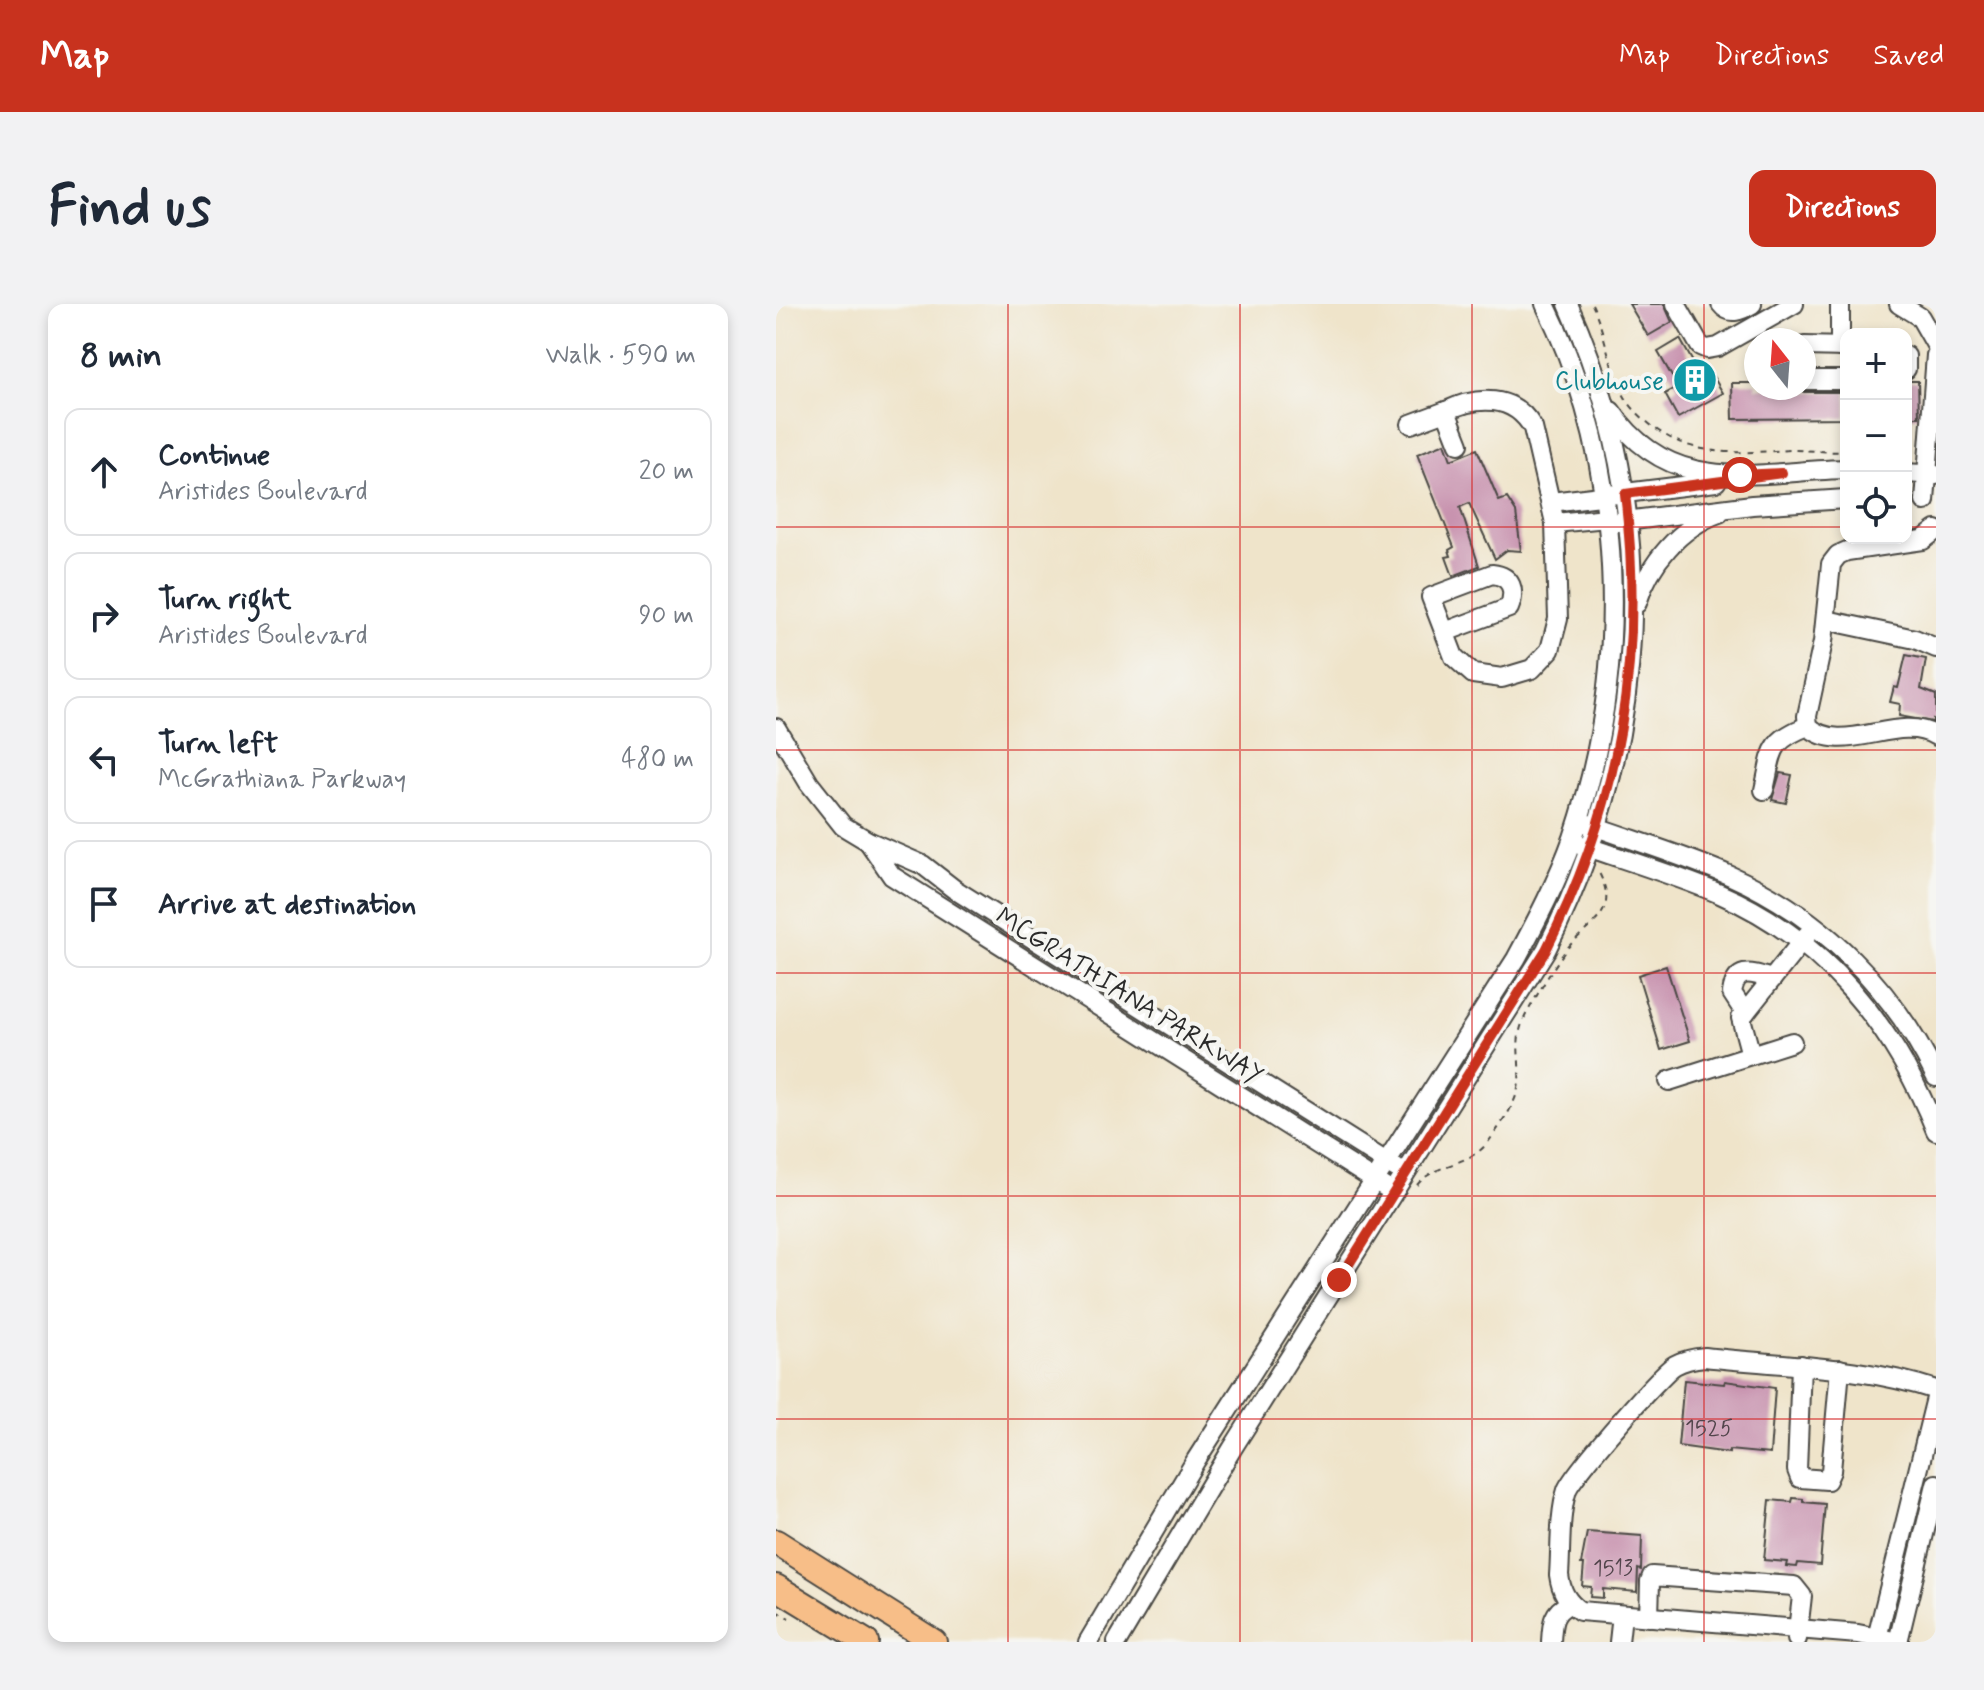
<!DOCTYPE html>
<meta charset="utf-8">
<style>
:root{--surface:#fff;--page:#f2f2f3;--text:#1f2937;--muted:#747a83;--line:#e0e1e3;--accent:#c8321e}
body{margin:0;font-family:Mynerve,sans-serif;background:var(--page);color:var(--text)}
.controls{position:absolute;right:24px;top:24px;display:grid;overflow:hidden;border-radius:16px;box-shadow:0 4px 12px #0003}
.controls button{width:72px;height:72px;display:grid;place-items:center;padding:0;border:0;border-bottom:2px solid var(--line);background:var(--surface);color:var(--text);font:40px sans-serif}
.compass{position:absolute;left:968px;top:24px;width:72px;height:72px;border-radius:50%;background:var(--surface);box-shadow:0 4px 12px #0003;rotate:343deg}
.stop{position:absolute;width:24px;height:24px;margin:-18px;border:6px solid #c8321e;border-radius:50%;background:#fff}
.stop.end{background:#c8321e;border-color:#fff;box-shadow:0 2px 8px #0008}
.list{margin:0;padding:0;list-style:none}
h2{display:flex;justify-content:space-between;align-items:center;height:104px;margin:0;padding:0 32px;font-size:34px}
h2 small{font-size:26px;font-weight:400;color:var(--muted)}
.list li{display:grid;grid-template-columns:52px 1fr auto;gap:24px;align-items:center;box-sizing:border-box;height:128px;margin:0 16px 16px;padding:0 16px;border:2px solid var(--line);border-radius:16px}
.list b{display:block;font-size:30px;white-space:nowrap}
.list p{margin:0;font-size:26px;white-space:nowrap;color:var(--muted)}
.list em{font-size:26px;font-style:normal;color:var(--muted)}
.icon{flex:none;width:44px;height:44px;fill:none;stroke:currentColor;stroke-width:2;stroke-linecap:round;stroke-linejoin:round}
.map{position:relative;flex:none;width:1160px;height:1338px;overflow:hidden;border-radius:16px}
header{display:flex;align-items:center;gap:48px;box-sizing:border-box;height:112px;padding:0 40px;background:var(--accent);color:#fff}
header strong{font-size:38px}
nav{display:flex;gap:44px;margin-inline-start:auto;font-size:28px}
.intro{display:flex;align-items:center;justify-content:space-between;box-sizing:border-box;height:192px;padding:0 48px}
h1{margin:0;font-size:56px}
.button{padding:20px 36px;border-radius:16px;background:var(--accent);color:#fff;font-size:28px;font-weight:700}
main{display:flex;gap:48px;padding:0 48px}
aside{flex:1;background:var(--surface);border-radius:16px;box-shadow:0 4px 12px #0003}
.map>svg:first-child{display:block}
.building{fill:#c893af}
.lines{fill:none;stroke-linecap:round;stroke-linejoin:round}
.minor-casing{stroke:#484743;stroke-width:22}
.major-casing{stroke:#484743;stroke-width:28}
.path{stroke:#484743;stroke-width:2;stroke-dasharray:6 6;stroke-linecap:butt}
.minor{stroke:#fff;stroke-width:18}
.major{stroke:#f7be88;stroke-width:24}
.route{stroke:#c8321e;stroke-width:10}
.grid{fill:none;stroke:#d62828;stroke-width:2;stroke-opacity:0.55}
.labels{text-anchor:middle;stroke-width:8;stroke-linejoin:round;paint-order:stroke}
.number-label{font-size:22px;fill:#52454c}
.culture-label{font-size:26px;fill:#0d838f;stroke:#f6f6f2;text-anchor:end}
.street-label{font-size:26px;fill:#2b2b2b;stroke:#f6f6f2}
</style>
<header>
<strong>Map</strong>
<nav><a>Map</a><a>Directions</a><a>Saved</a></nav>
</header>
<div class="intro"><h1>Find us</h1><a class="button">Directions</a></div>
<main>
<aside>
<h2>8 min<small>Walk · 590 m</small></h2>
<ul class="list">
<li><svg class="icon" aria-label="ahead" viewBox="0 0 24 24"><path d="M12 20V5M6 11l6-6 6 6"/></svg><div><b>Continue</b><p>Aristides Boulevard</p></div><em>20 m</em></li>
<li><svg class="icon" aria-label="right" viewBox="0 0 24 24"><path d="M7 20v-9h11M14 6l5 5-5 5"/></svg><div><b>Turn right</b><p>Aristides Boulevard</p></div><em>90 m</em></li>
<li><svg class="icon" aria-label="left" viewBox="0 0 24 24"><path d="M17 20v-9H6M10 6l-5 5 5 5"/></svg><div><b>Turn left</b><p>McGrathiana Parkway</p></div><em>480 m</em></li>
<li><svg class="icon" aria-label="arrive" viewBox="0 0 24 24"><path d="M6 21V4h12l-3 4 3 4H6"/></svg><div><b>Arrive at destination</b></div></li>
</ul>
</aside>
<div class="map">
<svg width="1160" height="1338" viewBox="0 0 1160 1338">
<rect width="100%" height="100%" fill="#f6f6f2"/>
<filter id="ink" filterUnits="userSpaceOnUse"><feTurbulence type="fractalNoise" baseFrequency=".0125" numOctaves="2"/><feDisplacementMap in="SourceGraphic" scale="16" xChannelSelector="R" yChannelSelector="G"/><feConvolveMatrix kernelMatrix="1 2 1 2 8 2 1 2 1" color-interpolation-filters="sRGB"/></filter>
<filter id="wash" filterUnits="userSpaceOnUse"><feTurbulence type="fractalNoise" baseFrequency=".006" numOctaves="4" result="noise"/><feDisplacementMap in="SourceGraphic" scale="32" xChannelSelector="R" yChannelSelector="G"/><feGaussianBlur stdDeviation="1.8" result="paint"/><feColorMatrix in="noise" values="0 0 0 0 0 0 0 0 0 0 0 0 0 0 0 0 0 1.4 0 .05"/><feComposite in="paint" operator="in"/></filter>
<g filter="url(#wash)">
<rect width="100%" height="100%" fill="#efe4ca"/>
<g id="blocks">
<g class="building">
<path d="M 853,0 L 888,0 L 896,18 L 872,32 Z"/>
<path d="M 904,35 L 923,69 L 932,64 L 947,89 L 902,114 L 889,90 L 902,83 L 882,48 Z"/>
<path d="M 1130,77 L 1142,77 L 1143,113 L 1130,113 Z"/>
<path d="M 956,79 L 980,79 L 980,84 L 1019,84 L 1028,88 L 1070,88 L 1070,114 L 957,115 Z"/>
<path d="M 669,139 L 675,156 L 701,145 L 723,197 L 731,194 L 740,208 L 745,247 L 731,246 L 719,255 L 693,199 L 684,203 L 703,262 L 677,272 L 670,253 L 675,252 L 673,246 L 678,243 L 641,150 Z"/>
<path d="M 1130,351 L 1150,355 L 1145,385 L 1160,391 L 1160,416 L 1157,415 L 1157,418 L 1123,412 L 1124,400 L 1114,398 L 1118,383 L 1122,384 Z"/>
<path d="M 1004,469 L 1016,471 L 1010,499 L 996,496 Z"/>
<path d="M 890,662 L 914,737 L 885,746 L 862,671 Z"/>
<path d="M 908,1076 L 948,1080 L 949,1077 L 999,1084 L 994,1150 L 953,1146 L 953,1149 L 902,1142 Z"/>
<path d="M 1017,1194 L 1027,1195 L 1027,1198 L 1049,1200 L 1044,1261 L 1022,1259 L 1021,1263 L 1010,1262 L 1011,1258 L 988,1256 L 994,1196 L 1016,1198 Z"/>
<path d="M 811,1228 L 866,1232 L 865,1266 L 862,1265 L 861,1288 L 827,1285 L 827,1294 L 814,1293 L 815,1283 L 806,1282 L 808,1260 L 805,1260 Z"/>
</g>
</g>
</g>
<g filter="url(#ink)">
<use href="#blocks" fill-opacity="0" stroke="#484743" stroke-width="2"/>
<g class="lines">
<g class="minor-casing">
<g id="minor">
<path d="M 900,0 L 924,42 L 931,45 L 942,43 L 1018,0"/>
<path d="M 945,0 C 954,12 966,6 976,0"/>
<path d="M 1064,0 L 1064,43"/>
<path d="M 1123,0 L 1144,13 L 1160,41"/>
<path d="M 1028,42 L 1070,43"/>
<path d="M 1130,52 L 1130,65"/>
<path d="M 1028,76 L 1070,76"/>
<path d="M 835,107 C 896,195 980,167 1070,165"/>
<path d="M 635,120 L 670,107"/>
<path d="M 1130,169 L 1160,171"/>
<path d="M 1149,197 L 1160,51"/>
<path d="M 775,198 L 940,178"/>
<path d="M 842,218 L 976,201 L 1070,195"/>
<path d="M 779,219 L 831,214"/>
<path d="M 1160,226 L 1147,236 L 1071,247 L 1062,251 L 1055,260 L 1047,338 L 1031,412 L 1032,422 C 1066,454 1122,408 1160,432"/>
<path d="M 861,299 C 873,259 904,223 943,209"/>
<path d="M 1050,316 L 1139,335 L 1160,344"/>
<path d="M 669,328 L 733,304 C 740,287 736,272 716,270 L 655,293 L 678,353 L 697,370 L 726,374 L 756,365 L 774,346 L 782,315 L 779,219 L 757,124 C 738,90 701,92 670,107 L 683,140"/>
<path d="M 0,424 L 33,479 L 67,522 L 92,537 L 147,561 L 178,585 L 620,864"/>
<path d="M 988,486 C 997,448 992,437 1032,422"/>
<path d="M 812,520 C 859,537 909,552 955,572 C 1045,612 1118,685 1160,773"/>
<path d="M 92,537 L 116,572 L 609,883"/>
<path d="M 806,541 C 852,557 899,571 944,590 C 1048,635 1119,723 1160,827"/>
<path d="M 969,709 L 956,689 C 960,662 976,669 996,675"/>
<path d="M 975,751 L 1016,738"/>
<path d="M 893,777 L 975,751 L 965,714 L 1031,631"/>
<path d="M 1025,1061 L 1021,1166 L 1024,1174 L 1051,1176 L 1055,1167 L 1064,1065"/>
<path d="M 873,1313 L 874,1277 L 876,1272 L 1018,1282 L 1026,1292 L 1021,1335"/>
<path d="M 312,1338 L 420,1156 L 740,655 C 761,616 782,576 797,534 C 855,362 850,165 769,0"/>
<path d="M 341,1338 L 456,1145 L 770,646 C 874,440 887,213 792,0"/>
<path d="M 775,1338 C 776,1320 776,1308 793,1300"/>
<path d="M 843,1338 L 846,1311"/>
<path d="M 1100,1338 L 1160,1094"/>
<path d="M 1122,1338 L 1160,1180"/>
<path d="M 1123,1338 L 1082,1330 L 804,1307 C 791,1298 785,1287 783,1271 C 785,1244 783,1211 791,1186 C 796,1171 886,1068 899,1061 C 908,1056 919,1054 929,1053 C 1007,1062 1085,1061 1160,1086"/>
</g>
</g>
<g class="major-casing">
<g id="major">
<path d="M 0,1238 L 158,1338"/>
<path d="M 0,1283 L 90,1338"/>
</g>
</g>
<g class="path">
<path d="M 816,0 C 830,30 833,65 849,93 C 854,102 861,109 869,116 C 911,155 962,149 1015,146 C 1033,146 1052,148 1070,148"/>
<path d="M 1130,150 L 1139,151"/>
<path d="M 641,881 C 660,858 695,862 713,837 C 725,820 741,800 743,778 C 745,750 736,735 752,707 C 763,688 774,668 787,650 C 810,617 848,614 821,565"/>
<path d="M 0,1307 L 13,1314"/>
</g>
<use href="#minor" class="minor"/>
<use href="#major" class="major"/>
</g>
</g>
<g class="lines" filter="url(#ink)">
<path class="route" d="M 563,976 L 770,646 C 844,500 869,353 849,190 L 1006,169 L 964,171"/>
</g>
<path class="grid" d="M 232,0 L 232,1338M 464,0 L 464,1338M 696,0 L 696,1338M 928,0 L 928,1338M 0,223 L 1070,223M 1130,223 L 1160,223M 0,446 L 1160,446M 0,669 L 1160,669M 0,892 L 1160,892M 0,1115 L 1160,1115"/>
<defs>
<g id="building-disc" transform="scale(2.3)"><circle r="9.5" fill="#0f9aa8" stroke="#f6f6f2"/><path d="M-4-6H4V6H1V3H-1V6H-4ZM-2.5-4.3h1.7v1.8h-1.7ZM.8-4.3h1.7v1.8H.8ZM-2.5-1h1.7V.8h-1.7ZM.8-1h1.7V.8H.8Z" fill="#fff"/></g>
</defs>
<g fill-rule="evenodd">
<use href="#building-disc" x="919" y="76"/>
</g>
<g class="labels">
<g class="number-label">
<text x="933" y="1131">1525</text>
<text x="837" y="1271">1513</text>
</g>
<g class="culture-label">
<text x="888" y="85">Clubhouse</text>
</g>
<g class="street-label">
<text transform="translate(354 691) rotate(32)" y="9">MCGRATHIANA PARKWAY</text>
</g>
</g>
</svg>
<div class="controls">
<button>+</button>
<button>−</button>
<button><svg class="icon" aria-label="locate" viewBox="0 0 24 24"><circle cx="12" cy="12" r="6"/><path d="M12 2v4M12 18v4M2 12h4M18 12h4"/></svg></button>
</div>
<svg class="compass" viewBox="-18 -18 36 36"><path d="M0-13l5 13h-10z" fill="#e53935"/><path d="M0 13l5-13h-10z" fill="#747a83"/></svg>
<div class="stop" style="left:964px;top:171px"></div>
<div class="stop end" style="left:563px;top:976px"></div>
</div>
</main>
